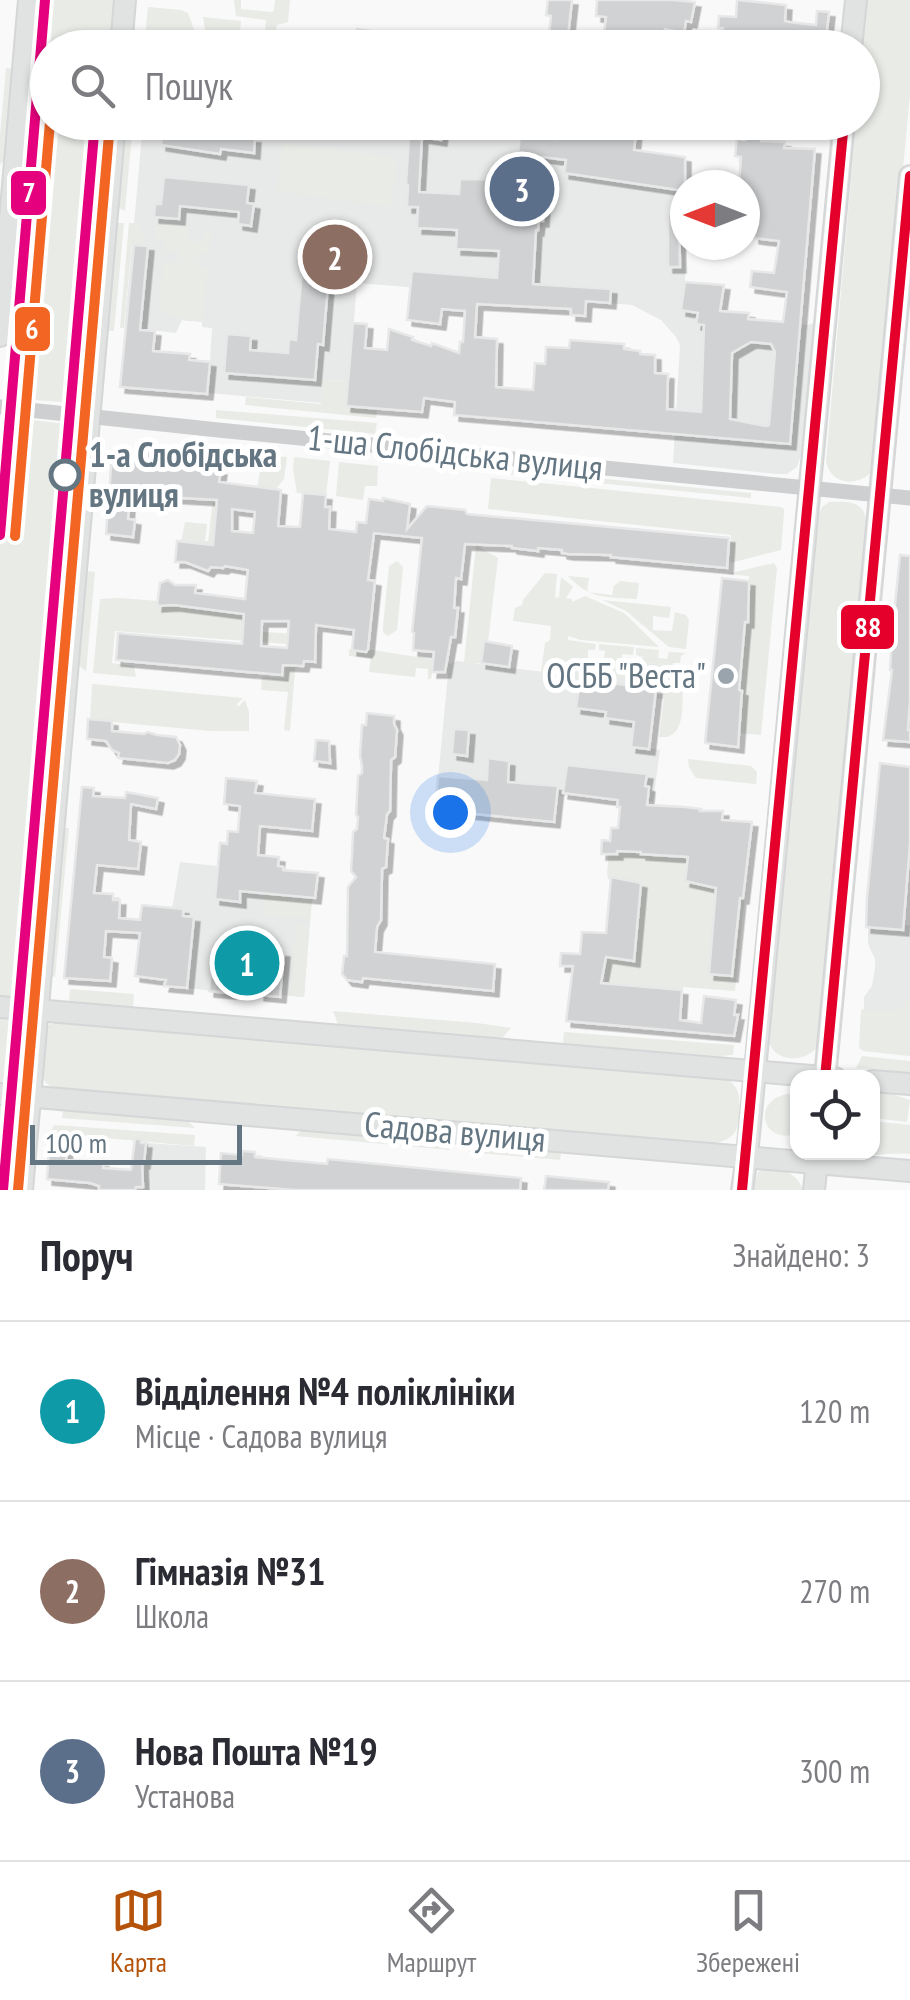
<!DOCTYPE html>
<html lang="uk">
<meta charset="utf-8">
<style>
:root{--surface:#fff;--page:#f7f7f7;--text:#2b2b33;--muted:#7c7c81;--line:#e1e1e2;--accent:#b45309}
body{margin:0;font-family:"PT Sans Narrow",sans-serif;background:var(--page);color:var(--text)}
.controls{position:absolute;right:30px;bottom:30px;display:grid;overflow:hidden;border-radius:20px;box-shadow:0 2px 8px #0004}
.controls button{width:90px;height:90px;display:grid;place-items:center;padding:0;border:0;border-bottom:2px solid var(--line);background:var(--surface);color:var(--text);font:50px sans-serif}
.compass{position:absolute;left:670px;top:170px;width:90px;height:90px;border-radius:50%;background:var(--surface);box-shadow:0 2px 8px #0004;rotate:270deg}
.scale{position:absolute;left:30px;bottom:25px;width:212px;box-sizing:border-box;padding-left:10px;border:5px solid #657683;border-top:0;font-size:28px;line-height:35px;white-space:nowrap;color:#657683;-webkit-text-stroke:8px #fff;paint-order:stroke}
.you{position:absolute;left:450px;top:812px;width:35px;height:35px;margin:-25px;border:8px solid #fff;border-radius:50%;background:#1a73e8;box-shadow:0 0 0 15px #1a73e833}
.badge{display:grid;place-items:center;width:65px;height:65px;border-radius:50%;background:var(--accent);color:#fff;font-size:32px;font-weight:700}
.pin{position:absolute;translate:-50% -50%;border:5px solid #fff;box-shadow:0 2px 10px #0006}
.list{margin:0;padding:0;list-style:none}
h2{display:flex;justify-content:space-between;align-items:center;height:130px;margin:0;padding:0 40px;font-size:42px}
h2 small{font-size:32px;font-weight:400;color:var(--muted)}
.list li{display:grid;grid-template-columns:65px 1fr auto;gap:30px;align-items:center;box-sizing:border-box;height:180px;padding:0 40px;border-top:2px solid var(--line)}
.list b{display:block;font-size:38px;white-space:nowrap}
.list p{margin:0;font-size:32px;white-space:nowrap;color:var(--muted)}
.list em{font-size:32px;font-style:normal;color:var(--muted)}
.icon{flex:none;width:55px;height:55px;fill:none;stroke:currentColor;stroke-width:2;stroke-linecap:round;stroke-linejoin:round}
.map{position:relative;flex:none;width:910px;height:1190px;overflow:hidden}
.search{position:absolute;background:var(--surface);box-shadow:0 2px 8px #0004;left:30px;right:30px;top:30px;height:110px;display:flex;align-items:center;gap:25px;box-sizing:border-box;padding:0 35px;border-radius:55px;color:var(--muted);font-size:38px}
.sheet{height:670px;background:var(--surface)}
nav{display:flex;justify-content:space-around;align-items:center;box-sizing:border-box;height:140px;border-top:2px solid var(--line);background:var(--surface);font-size:28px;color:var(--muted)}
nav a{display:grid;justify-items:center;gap:5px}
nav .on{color:var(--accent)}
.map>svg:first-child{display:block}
.built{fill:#e8e9e9}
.green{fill:#e8ebe6}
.building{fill:#d0d2d3;stroke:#e8e8e8;stroke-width:2.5;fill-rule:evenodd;filter:url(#shadow)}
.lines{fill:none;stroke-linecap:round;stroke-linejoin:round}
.secondary-casing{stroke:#d5d6d7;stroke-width:24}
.street{stroke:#cecfd0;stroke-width:15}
.secondary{stroke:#e1e2e2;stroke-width:20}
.bus-1-casing{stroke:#fff;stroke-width:18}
.bus-1{stroke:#e4002b;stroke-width:10}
.tram-1-casing{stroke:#fff;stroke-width:18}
.tram-2-casing{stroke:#fff;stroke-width:18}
.tram-1{stroke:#e5007d;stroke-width:10}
.tram-2{stroke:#f26522;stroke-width:10}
.stop-dot{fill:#fff;stroke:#657683;stroke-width:5}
.poi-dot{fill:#99a4ac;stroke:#fff;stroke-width:4}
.labels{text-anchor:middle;stroke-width:10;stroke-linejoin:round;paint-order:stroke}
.street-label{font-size:35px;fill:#657683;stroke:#fff}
.stop-label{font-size:35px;font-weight:bold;fill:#657683;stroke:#fff;text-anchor:start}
.poi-label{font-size:35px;fill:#657683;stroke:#fff;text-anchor:end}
.line-badge{stroke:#fff;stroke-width:4}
.badge-label{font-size:28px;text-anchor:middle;font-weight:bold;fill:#fff}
</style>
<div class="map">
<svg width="910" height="1190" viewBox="0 0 910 1190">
<defs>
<filter id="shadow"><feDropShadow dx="5.5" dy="5.5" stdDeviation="0" flood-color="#0004"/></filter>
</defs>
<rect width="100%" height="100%" fill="#f9f9f9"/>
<g class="built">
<path d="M 143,122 L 437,122 L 685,157 L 685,282 L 681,310 L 807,325 L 815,323 L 801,455 L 797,467 L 787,474 L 777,474 L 673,463 L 680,345 L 676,337 L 661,320 L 632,305 L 357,283 L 349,381 L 323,380 L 321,403 L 208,393 L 212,328 L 202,327 L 202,322 L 182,320 L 176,333 L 125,327 Z"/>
<path d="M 457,661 L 568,675 L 573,671 L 640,680 L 643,663 L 668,665 L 665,699 L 655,699 L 652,721 L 649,748 L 660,750 L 653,802 L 567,793 L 566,796 L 557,796 L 554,822 L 435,810 L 449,664 Z"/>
<path d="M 220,843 L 259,846 L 258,868 L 318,873 L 315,898 L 312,899 L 304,997 L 281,995 L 280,997 L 164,986 L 171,915 L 180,862 L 217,866 Z"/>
<path d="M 910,925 L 910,1004 L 904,1012 L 874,1012 L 861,1010 L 864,1009 L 864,997 L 872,986 L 875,968 L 875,959 L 868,944 L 868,927 Z"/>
<path d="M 146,1143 L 206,1147 L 205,1190 L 143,1190 Z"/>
</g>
<g class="green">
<path d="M 38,0 L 115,0 L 111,47 L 48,48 L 48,122 L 105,123 L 80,400 L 77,403 L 8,398 L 5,392 Z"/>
<path d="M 234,0 L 241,0 L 241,9 L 272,12 L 274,11 L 275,0 L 290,0 L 288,22 L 277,25 L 273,41 L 256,41 L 257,33 L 265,33 L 266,20 L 236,16 Z"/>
<path d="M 867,0 L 910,0 L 910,94 L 875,466 C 864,488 830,487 826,461 L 856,123 L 862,122 L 862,48 Z"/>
<path d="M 148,7 L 181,10 L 188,13 L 195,32 L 192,47 L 144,47 Z"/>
<path d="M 203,17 L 241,21 L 240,31 L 237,31 L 235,40 L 209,36 L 205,29 Z"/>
<path d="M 6,68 L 13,69 L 5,159 L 0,165 L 0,135 Z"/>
<path d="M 125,123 L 133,123 L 125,211 L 117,207 Z"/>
<path d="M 283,143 L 397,158 L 391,207 L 277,191 Z"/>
<path d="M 118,223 L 124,223 L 114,331 L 109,331 L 107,327 L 116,226 Z"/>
<path d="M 129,223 L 140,224 L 145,245 L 132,244 L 124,328 L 120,328 Z"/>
<path d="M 157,224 L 188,227 L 188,241 L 203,242 L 204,229 L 212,229 L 208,254 L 200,254 L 199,263 L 195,258 L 180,258 L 180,251 L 166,250 L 165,257 L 170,260 L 164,259 L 165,241 L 155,239 L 154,227 Z"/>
<path d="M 182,260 L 194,260 L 197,266 L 208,267 L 203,322 L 182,320 L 181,318 L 159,310 L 163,263 L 177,262 Z"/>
<path d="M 323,380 L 348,381 L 346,407 L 377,409 L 376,418 L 245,405 L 246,397 L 321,404 Z"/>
<path d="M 216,410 L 377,423 L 375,434 L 216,418 Z"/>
<path d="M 3,417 L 67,424 L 75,428 L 78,435 L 29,983 L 27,993 L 19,997 L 0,996 L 0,450 Z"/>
<path d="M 253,454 L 287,457 L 284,479 L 275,490 L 257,488 L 261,465 L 254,464 Z"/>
<path d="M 294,457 L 330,461 L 326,495 L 297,493 L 293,469 Z"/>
<path d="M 339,462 L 378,466 L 377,486 L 365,486 L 363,500 L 336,496 Z"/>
<path d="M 217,467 L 221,467 L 213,545 L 181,542 L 185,522 L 207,524 L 205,541 L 208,541 Z"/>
<path d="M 492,468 L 751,493 L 751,498 L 495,473 Z"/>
<path d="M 491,478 L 781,507 L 784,509 L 784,513 L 781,550 L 730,563 L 731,535 L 488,509 Z"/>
<path d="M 829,502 C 858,501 868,504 866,534 L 817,1047 C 803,1065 769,1062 768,1035 L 817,517 L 822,507 Z"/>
<path d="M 476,545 L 498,558 L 488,642 L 484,642 L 481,663 L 464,663 Z"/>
<path d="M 397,561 L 403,567 L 397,630 L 388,636 L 383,632 L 383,626 L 389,566 Z"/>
<path d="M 774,563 L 777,568 L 761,735 L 737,733 L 745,622 L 748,622 L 747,603 L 750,602 L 749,576 L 727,574 Z"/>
<path d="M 89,571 L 95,572 L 86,672 L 78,664 L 86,574 Z"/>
<path d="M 545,573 L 557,574 L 555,598 L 559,597 L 561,577 L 573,587 L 566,598 L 572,599 L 572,602 L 585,596 L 624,613 L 659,647 L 581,640 L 568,636 L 568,640 L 596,644 L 595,650 L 588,650 L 588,660 L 604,661 L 605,651 L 599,650 L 599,644 L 634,647 L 633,655 L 622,654 L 622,662 L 634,665 L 642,661 L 643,657 L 636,655 L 636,648 L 659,650 L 658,658 L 667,659 L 669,652 L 686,653 L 681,656 L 680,663 L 673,663 L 673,673 L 679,674 L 678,681 L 683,685 C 682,705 686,741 659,737 L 668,665 L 643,663 L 640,680 L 573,671 L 569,675 L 541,672 L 545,643 L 550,640 L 551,626 L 513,621 L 515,608 L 522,605 L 523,600 Z"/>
<path d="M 568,576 L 589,578 L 587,592 L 612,595 L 614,586 L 620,581 L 639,583 L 637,599 C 607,597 590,600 568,576 Z"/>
<path d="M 120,598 L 158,601 L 159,606 L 174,605 L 244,614 L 243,631 L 298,634 L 290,731 L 284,730 L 288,692 L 261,690 L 262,677 L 285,678 L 287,644 L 115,631 L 112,663 L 134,666 L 136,677 L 93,673 L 100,599 Z"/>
<path d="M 602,600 L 671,607 L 669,618 L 653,616 L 653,630 L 672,631 L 675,612 L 686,615 L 689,620 L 686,649 L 669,647 L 626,611 Z"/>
<path d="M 349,649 L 365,652 L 366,649 L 443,661 L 449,664 L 448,673 L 445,672 L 445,663 L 434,662 L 431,679 L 428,679 L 428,669 L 416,668 L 415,677 L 369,672 L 371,658 L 349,656 Z"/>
<path d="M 92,684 L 243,698 L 237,704 L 238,707 L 245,700 L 249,712 L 249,731 L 211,731 L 90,720 Z"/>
<path d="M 688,759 L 751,766 L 757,772 L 756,784 L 696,778 L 689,767 Z"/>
<path d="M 63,828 L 69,828 L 55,977 L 50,975 Z"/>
<path d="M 611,828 L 626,828 L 720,846 L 750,848 L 735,991 L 683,987 L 679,1031 L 605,983 L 604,957 L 610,880 L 608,879 L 607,873 Z"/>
<path d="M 264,894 L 312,898 L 310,919 L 262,916 Z"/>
<path d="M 296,926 L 309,926 L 304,997 L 290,996 Z"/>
<path d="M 70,989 L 134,994 L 133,1007 L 69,1002 Z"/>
<path d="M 910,998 L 910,1056 L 863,1051 L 859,1048 L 861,1010 L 901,1010 Z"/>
<path d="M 333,1011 L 477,1023 L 511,1028 L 502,1038 L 338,1024 Z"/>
<path d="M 0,1016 C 29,1024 23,1070 0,1083 Z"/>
<path d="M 59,1022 L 717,1076 C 739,1081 741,1095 739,1116 C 738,1122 738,1127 735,1132 C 729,1140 721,1142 712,1144 L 62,1089 C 56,1088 50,1087 46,1083 C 40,1077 42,1040 45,1032 C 48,1023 51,1024 59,1022 Z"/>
<path d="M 564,1032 L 734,1045 L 733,1055 L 719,1056 L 563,1044 Z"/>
<path d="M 862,1056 L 910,1061 L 910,1073 L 856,1068 Z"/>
<path d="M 872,1090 L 883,1091 L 910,1100 L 907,1122 L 873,1118 Z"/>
<path d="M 788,1094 L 797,1098 L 797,1133 C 763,1147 750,1100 788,1094 Z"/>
<path d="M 0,1104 L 14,1105 L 18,1113 L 11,1190 L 0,1190 Z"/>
<path d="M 63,1110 L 187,1120 L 195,1128 L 62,1118 Z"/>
<path d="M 873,1121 L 910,1125 L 910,1154 C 888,1152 869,1158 847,1154 L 847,1153 L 872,1152 Z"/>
<path d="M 54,1125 L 195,1135 L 194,1146 L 50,1133 Z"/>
<path d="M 303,1128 L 442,1141 L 450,1150 L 296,1136 Z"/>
<path d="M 477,1145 L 561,1152 L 560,1160 L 468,1152 Z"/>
<path d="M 765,1169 C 782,1169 797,1172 803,1190 L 753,1190 L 758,1172 Z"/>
</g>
<g class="building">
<path d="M 548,0 L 572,0 L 568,36 L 549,34 L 551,16 L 546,15 Z"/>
<path d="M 597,0 L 673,0 L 695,2 L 691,22 L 686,21 L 684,33 L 665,29 L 665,36 L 647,36 L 645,48 L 602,48 L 606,17 L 596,16 Z"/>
<path d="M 737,0 L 786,5 L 785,21 L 789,22 L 816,25 L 817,11 L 829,12 L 825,48 L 802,46 L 803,41 L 777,38 L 776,48 L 720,48 L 723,28 L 718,28 L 719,16 L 736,17 Z"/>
<path d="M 357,29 L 379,32 L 377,48 L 354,48 Z"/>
<path d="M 163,122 L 224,122 L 222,135 L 255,138 L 254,153 L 221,149 L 220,154 L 161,145 L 162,135 L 155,125 L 163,126 Z"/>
<path d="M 410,122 L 443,126 L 441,140 L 422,137 L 419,192 L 459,194 L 460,179 L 538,180 L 538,188 L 545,188 L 543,221 L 539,221 L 538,230 L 536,230 L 533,284 L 611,289 L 610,303 L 586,301 L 585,316 L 571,315 L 571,309 L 477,304 L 475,337 L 497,339 L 496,387 L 533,390 L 535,363 L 545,364 L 546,347 L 569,348 L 570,340 L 624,344 L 624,349 L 640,351 L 640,354 L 655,355 L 655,373 L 668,374 L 667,409 L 701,412 L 704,325 L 696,324 L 698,313 L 681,310 L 685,282 L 724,285 L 720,311 L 749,313 L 748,319 L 783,322 L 787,292 L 750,287 L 752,271 L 774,273 L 779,241 L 754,238 L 754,229 L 745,228 L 745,185 L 739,185 L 741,157 L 735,156 L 737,139 L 745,140 L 745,133 L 762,134 L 761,141 L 785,142 L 784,148 L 815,149 L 790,444 L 454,415 L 455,402 L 424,398 L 422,412 L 346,406 L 353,323 L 367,324 L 365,348 L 387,350 L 389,329 L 413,337 L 412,340 L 431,346 L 432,343 L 459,353 L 460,342 L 463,342 L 465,311 L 442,309 L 440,324 L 407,320 L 412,271 L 497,278 L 499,251 L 456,249 L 457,230 L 417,228 L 418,207 L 407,207 L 408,185 L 406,184 ZM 751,342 L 771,344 L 775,352 L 769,425 L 766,426 L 730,419 L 732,353 Z"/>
<path d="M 594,122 L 637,122 L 634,150 L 685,157 L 685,191 L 564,173 L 566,160 L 518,154 L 520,134 L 556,139 L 557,129 L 593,134 Z"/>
<path d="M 164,177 L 249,185 L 247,203 L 254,204 L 251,226 L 238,224 L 239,212 L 180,206 L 179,219 L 154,217 L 155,204 L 161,204 Z"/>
<path d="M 668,214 L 679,214 L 680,267 L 668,267 Z"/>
<path d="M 134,245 L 148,246 L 140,330 L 155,331 L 153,351 L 190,354 L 189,360 L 210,362 L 207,394 L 120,387 Z"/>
<path d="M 302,270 L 329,273 L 323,345 L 318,344 L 315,380 L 224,373 L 227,334 L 251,336 L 250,350 L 288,353 L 289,339 L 296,340 Z"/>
<path d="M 148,451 L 169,453 L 169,459 L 180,460 L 180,464 L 221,470 L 219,482 L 281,490 L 278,526 L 300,527 L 303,493 L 326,495 L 325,507 L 330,507 L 329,529 L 356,532 L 357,522 L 366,523 L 369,499 L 383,501 L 383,498 L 410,504 L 407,529 L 427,506 L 465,510 L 467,514 L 729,538 L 727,568 L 611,557 L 611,555 L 568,554 L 562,553 L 562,550 L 538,548 L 538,551 L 512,548 L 512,546 L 465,544 L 461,579 L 456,578 L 454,608 L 458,608 L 455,637 L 451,637 L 445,672 L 432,672 L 434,652 L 413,650 L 414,633 L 412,632 L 422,538 L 374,533 L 368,580 L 375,581 L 368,649 L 366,652 L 352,650 L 354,630 L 316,625 L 315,662 L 304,661 L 303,666 L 283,665 L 282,675 L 116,660 L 118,633 L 242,644 L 244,614 L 174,605 L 157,606 L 160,583 L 168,580 L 175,585 L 196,585 L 195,593 L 245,599 L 248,570 L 225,566 L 223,568 L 211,567 L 208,571 L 185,562 L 175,562 L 177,541 L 213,545 L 217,500 L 130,495 L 128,519 L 135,520 L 133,537 L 106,534 L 112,454 L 147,456 ZM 232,509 L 255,512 L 253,533 L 232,531 ZM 262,621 L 289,621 L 287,648 L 261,646 Z"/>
<path d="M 900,555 L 910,556 L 910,699 L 908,730 L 910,730 L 910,742 L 883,740 L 892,670 L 890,670 L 892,634 Z"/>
<path d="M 722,578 L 749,581 L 748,622 L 745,622 L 739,690 L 742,691 L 738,747 L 705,743 Z"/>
<path d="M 484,641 L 512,646 L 509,667 L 481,663 Z"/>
<path d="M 580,679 L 656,689 L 649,749 L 631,747 L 634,722 L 605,718 L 606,712 L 576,708 Z"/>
<path d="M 367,713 L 394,716 L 394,724 L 397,730 L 395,757 L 391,760 L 390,811 L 387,814 L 384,838 L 388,839 L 386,867 L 382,869 L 381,920 L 377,927 L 375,952 L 495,964 L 493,991 L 363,978 L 362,982 L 347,980 L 342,974 L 344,956 L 347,956 L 348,887 L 356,877 L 351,871 L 352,854 L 353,832 L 357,829 L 358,817 L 356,815 L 358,776 L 362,773 L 362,766 L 360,756 L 362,725 L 366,725 Z"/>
<path d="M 88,719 L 112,721 L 112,731 L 144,734 L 148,732 L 157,735 L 176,737 L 180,745 L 179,754 L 175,760 L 168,763 L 118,758 L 119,753 L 112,750 L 106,741 L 87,739 Z"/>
<path d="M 454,729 L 469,730 L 467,756 L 452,754 Z"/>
<path d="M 316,740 L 329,741 L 330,763 L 314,761 Z"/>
<path d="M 488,758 L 509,761 L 508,782 L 558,786 L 554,822 L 435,810 L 438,776 L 487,780 Z"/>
<path d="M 880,763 L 910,767 L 910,843 L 903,930 L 866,927 L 867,898 Z"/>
<path d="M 567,765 L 647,774 L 645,786 L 649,787 L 647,805 L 685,807 L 701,809 L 700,811 L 723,811 L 722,820 L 752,822 L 743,898 L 740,898 L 732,976 L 709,974 L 716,888 L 685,881 L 688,857 L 641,854 L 641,852 L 617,851 L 617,854 L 601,854 L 602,840 L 610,841 L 611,828 L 618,828 L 620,807 L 617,807 L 618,800 L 563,793 Z"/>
<path d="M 226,778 L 257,781 L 255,793 L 315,799 L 312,831 L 260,826 L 258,855 L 279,857 L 278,866 L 283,867 L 283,870 L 318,873 L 315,898 L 240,891 L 240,902 L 215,899 L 220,843 L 227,844 L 228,831 L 238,832 L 240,806 L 224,804 Z"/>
<path d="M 82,787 L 94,788 L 93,796 L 125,798 L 126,792 L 158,798 L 156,809 L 131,804 L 129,840 L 141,842 L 138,869 L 97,865 L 94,893 L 113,894 L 113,900 L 120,900 L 119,918 L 140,920 L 142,905 L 183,909 L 183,916 L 194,917 L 187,988 L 164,986 L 166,980 L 135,976 L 140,933 L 106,931 L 104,957 L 112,958 L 110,981 L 64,978 Z"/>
<path d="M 611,877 L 641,883 L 634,961 L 606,957 L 601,983 L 682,990 L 680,1020 L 701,1023 L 704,996 L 736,1000 L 734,1015 L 738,1015 L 734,1036 L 566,1021 L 573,966 L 560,966 L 561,953 L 580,954 L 582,932 L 606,933 Z"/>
<path d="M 213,947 L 242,949 L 245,947 L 253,950 L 284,952 L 280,997 L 259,995 L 261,976 L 246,975 L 232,974 L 230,993 L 209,991 Z"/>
<path d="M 50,1133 L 68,1134 L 66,1160 L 103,1162 L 103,1168 L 131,1170 L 135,1139 L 141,1139 L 141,1143 L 146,1143 L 144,1163 L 142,1163 L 143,1187 L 136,1187 L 135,1190 L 99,1190 L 99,1186 L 90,1183 L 47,1179 Z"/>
<path d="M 242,1151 L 255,1152 L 255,1157 L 327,1164 L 328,1159 L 521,1178 L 520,1190 L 295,1190 L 219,1184 L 221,1153 L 242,1155 Z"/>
<path d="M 546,1176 L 609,1182 L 608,1190 L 544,1190 Z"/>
</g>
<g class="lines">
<g class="secondary-casing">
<g id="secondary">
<path d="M 121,48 L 125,0"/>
<path d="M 851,48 L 856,0"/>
<path d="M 0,336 L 29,0"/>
<path d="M 0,1007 L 835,1078"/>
<path d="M 825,1078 L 910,176"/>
<path d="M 872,1081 L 910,1084"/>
<path d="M 0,1094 L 910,1171"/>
<path d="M 22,1190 L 115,122"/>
<path d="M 742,1190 L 747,1156 L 844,122"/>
<path d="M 814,1190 L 818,1152"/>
</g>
</g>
<path class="street" d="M 0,407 L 228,431 L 910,498"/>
<use href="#secondary" class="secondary"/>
<g class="bus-1-casing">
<g id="bus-1">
<path d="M 825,1078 L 910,176"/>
<path d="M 742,1190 L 844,122"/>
</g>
</g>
<use href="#bus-1" class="bus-1"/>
<g class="tram-1-casing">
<g id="tram-1">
<path d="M 0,535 L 45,0"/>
<path d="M 3,1190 L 95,122"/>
</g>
</g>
<g class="tram-2-casing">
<g id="tram-2">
<path d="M 15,536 L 50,122"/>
<path d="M 18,1190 L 110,123"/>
</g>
</g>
<use href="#tram-1" class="tram-1"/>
<use href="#tram-2" class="tram-2"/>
</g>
<circle class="stop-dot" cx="65" cy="475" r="14"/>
<circle class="poi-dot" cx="726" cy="676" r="10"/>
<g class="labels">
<g class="street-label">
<text transform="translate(455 453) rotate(6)" y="12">1-ша Слобідська вулиця</text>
<text transform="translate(455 1132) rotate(5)" y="12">Садова вулиця</text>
</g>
<g class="stop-label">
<text x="89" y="467">1-а Слобідська<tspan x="89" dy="40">вулиця</tspan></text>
</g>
<g class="poi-label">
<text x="706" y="688">ОСББ "Веста"</text>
</g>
</g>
<g class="line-badge">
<rect x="9" y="169" width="39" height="48" rx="10" fill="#e5007d"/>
<rect x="13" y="305" width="39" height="48" rx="10" fill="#f26522"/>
<rect x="839" y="603" width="57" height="48" rx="10" fill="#e4002b"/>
</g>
<g class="badge-label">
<text x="29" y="202">7</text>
<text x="32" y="339">6</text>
<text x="868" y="637">88</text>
</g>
</svg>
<div class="controls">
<button><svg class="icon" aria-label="locate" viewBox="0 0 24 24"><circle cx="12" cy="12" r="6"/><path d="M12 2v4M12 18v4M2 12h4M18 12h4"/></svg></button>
</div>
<svg class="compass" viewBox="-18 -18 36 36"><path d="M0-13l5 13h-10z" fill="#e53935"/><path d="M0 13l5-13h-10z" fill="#7c7c81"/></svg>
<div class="scale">100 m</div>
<div class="you"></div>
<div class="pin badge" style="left:247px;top:963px;background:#0f9aa8">1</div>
<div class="pin badge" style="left:335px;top:257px;background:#8d6e63">2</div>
<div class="pin badge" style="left:522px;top:189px;background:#5c6f8a">3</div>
<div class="search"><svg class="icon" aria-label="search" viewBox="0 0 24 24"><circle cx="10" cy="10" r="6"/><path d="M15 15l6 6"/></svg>Пошук</div>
</div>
<section class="sheet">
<h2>Поруч<small>Знайдено: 3</small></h2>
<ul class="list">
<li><span class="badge" style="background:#0f9aa8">1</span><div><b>Відділення №4 поліклініки</b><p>Місце · Садова вулиця</p></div><em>120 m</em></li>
<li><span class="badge" style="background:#8d6e63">2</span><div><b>Гімназія №31</b><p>Школа</p></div><em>270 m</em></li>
<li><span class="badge" style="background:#5c6f8a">3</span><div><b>Нова Пошта №19</b><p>Установа</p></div><em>300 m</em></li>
</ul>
</section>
<nav>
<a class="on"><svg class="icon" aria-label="map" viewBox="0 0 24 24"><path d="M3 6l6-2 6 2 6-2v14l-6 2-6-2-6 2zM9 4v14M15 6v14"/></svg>Карта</a>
<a><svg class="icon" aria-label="directions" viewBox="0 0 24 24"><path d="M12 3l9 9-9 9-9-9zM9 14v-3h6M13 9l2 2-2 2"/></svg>Маршрут</a>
<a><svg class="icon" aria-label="saved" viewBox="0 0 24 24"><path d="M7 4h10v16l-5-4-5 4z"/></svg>Збережені</a>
</nav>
